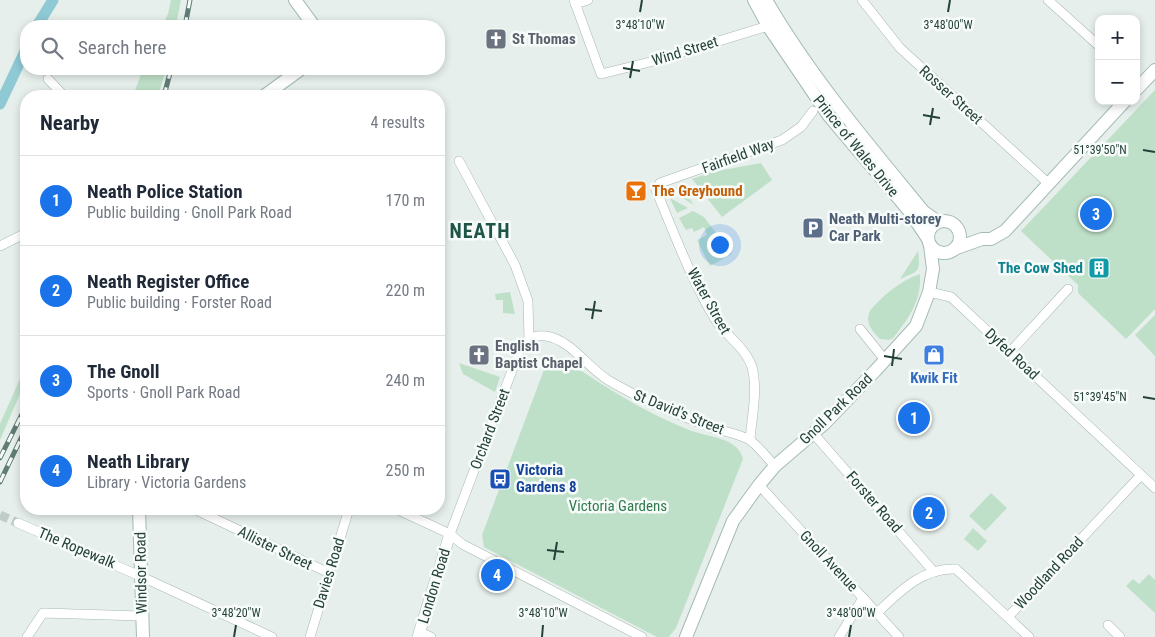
<!DOCTYPE html>
<meta charset="utf-8">
<style>
:root{--surface:#fff;--page:#f2f2f3;--text:#1f2937;--muted:#747a83;--line:#e0e1e3;--accent:#1a73e8}
body{margin:0;font-family:"Roboto Condensed",sans-serif;background:var(--page);color:var(--text)}
.controls{position:absolute;right:15px;top:15px;display:grid;overflow:hidden;border-radius:10px;box-shadow:0 2px 8px #0003}
.controls button{width:45px;height:45px;display:grid;place-items:center;padding:0;border:0;border-bottom:1px solid var(--line);background:var(--surface);color:var(--text);font:25px sans-serif}
.you{position:absolute;left:719px;top:244px;width:18px;height:18px;margin:-12px;border:4px solid #fff;border-radius:50%;background:#1a73e8;box-shadow:0 0 0 8px #1a73e833}
.badge{display:grid;place-items:center;width:32px;height:32px;border-radius:50%;background:var(--accent);color:#fff;font-size:16px;font-weight:700}
.pin{position:absolute;translate:-50% -50%;border:2px solid #fff;box-shadow:0 1px 5px #0006}
.list{margin:0;padding:0;list-style:none}
h2{display:flex;justify-content:space-between;align-items:center;height:65px;margin:0;padding:0 20px;font-size:21px}
h2 small{font-size:16px;font-weight:400;color:var(--muted)}
.list li{display:grid;grid-template-columns:32px 1fr auto;gap:15px;align-items:center;box-sizing:border-box;height:90px;padding:0 20px;border-top:1px solid var(--line)}
.list b{display:block;font-size:19px;white-space:nowrap}
.list p{margin:0;font-size:16px;white-space:nowrap;color:var(--muted)}
.list em{font-size:16px;font-style:normal;color:var(--muted)}
.icon{flex:none;width:28px;height:28px;fill:none;stroke:currentColor;stroke-width:2;stroke-linecap:round;stroke-linejoin:round}
.map{position:relative;flex:none;width:1155px;height:637px;overflow:hidden}
.search{position:absolute;background:var(--surface);box-shadow:0 2px 8px #0003;left:20px;top:20px;width:425px;height:55px;display:flex;align-items:center;gap:12px;box-sizing:border-box;padding:0 18px;border-radius:20px;color:var(--muted);font-size:19px}
.panel{position:absolute;background:var(--surface);box-shadow:0 2px 8px #0003;left:20px;top:90px;width:425px;height:425px;border-radius:20px}
.map>svg:first-child{display:block}
.green{fill:#bfe0c8}
.lines{fill:none;stroke-linecap:round;stroke-linejoin:round}
.canal{stroke:#8ec9d4;stroke-width:11}
.minor-tunnel{stroke:#bfccc8;stroke-width:9;stroke-dasharray:9 4.5;stroke-linecap:butt}
.minor-casing{stroke:#a8b8b2;stroke-width:10}
.tertiary-casing{stroke:#a8b8b2;stroke-width:12}
.secondary-casing{stroke:#a4bbb3;stroke-width:14}
.minor{stroke:#fff;stroke-width:9}
.tertiary{stroke:#fff;stroke-width:11}
.secondary{stroke:#fff;stroke-width:12}
.rail-casing{stroke:#5f7d75;stroke-width:5}
.rail{stroke:#f7fbf9;stroke-width:3;stroke-dasharray:9;stroke-linecap:butt}
.ticks{fill:none;stroke:#24423a;stroke-width:2}
.labels{text-anchor:middle;stroke-width:5;stroke-linejoin:round;paint-order:stroke}
.worship-label{font-size:15px;font-weight:bold;fill:#5b616d;stroke:#f7fbf9;text-anchor:start}
.street-label{font-size:15px;fill:#24423a;stroke:#f7fbf9}
.food-label{font-size:15px;font-weight:bold;fill:#c56008;stroke:#f7fbf9;text-anchor:start}
.service-label{font-size:15px;font-weight:bold;fill:#4e5e75;stroke:#f7fbf9;text-anchor:start}
.culture-label{font-size:15px;font-weight:bold;fill:#0d838f;stroke:#f7fbf9;text-anchor:end}
.shop-label{font-size:15px;font-weight:bold;fill:#366cbe;stroke:#f7fbf9}
.transit-label{font-size:15px;font-weight:bold;fill:#164399;stroke:#f7fbf9;text-anchor:start}
.park-label{font-size:15px;fill:#2d7a4b;stroke:#f7fbf9}
.district-label{font-size:20px;font-weight:bold;letter-spacing:1px;fill:#1f5548;stroke:#f7fbf9}
.ticks-label{font-size:12px;text-anchor:middle;fill:#24423a;stroke:#f7fbf9;stroke-width:5;stroke-linejoin:round;paint-order:stroke}
</style>
<div class="map">
<svg width="1155" height="637" viewBox="0 0 1155 637">
<rect width="100%" height="100%" fill="#e6efeb"/>
<g class="green">
<path d="M 171,0 L 181,0 L 176,26 L 162,26 L 168,14 Z"/>
<path d="M 143,69 L 166,69 L 158,96 L 133,96 Z"/>
<path d="M 1155,90 L 1155,309 L 1126,339 L 1078,293 L 1078,285 L 1021,231 Z"/>
<path d="M 761,163 L 772,180 L 722,217 L 692,179 L 712,172 Z"/>
<path d="M 679,185 L 694,205 L 671,191 Z"/>
<path d="M 670,198 L 688,208 L 677,213 Z"/>
<path d="M 693,211 L 704,217 L 732,254 L 710,266 L 697,240 L 707,235 L 704,227 L 694,232 L 692,228 L 686,230 L 679,218 Z"/>
<path d="M 918,251 C 921,273 918,271 900,279 Z"/>
<path d="M 920,274 C 922,301 908,319 893,338 L 889,340 L 880,339 C 871,330 864,321 871,309 C 886,293 900,281 920,274 Z"/>
<path d="M 510,292 L 515,314 L 503,313 L 503,300 L 496,300 L 495,294 Z"/>
<path d="M 1155,315 L 1155,356 L 1135,335 Z"/>
<path d="M 561,357 C 603,386 642,411 689,430 C 707,437 738,437 743,459 L 676,628 L 669,637 L 657,637 L 484,547 L 482,535 L 545,367 L 550,360 Z"/>
<path d="M 459,363 L 500,377 L 495,392 L 463,374 Z"/>
<path d="M 26,365 L 26,380 L 0,440 L 0,424 Z"/>
<path d="M 991,493 L 1007,508 L 985,531 L 969,516 Z"/>
<path d="M 973,528 L 987,541 L 978,551 L 964,539 Z"/>
<path d="M 1149,574 L 1155,580 L 1155,613 L 1126,586 L 1133,579 L 1139,584 Z"/>
</g>
<g class="lines">
<g class="canal">
<path d="M 37,26 L 53,0"/>
<path d="M 0,104 L 26,49"/>
</g>
<path class="minor-tunnel" d="M 0,515 L 18,523"/>
<g class="minor-casing">
<g id="minor">
<path d="M 574,0 L 601,74 L 650,62 L 768,26"/>
<path d="M 862,0 L 900,48 L 1048,183"/>
<path d="M 1048,0 L 1099,46"/>
<path d="M 575,4 L 588,0"/>
<path d="M 48,79 L 64,96"/>
<path d="M 459,161 L 515,265 L 528,301 L 529,339"/>
<path d="M 0,246 L 26,233"/>
<path d="M 929,292 L 951,297 L 1155,488"/>
<path d="M 860,329 L 885,360"/>
<path d="M 1010,352 L 1068,289"/>
<path d="M 813,433 L 934,572"/>
<path d="M 750,439 C 752,416 758,390 752,367 C 746,348 726,336 715,319 C 691,279 674,233 656,190 L 660,183 L 782,140 L 801,127 L 813,111"/>
<path d="M 759,485 L 899,637"/>
<path d="M 194,509 L 329,573"/>
<path d="M 396,509 L 450,534 L 462,544 L 642,637"/>
<path d="M 18,523 L 140,576 L 272,637"/>
<path d="M 450,534 L 519,352 C 524,341 532,334 546,336 C 571,340 587,367 608,380 C 640,399 673,413 708,426 C 721,431 736,433 748,439 C 756,443 768,459 775,466"/>
<path d="M 877,613 C 899,592 923,567 956,569 L 1029,637"/>
<path d="M 1008,617 L 1141,475"/>
<path d="M 1108,625 L 1120,637"/>
<path d="M 420,632 L 431,637"/>
<path d="M 27,637 L 43,613 L 142,616"/>
<path d="M 310,637 L 349,509"/>
<path d="M 839,637 L 863,598"/>
</g>
</g>
<g class="tertiary-casing">
<path id="tertiary" d="M 418,637 L 450,534"/>
</g>
<g class="secondary-casing">
<g id="secondary">
<path d="M 295,0 L 314,26"/>
<path d="M 754,0 L 768,26 L 829,116 L 910,212 L 928,239"/>
<path d="M 766,0 C 810,76 868,144 924,212 L 938,222"/>
<path d="M 1136,90 L 1155,70"/>
<path d="M 264,96 L 301,69"/>
<circle cx="944" cy="237" r="16"/>
<path d="M 954,249 L 982,239 L 991,239 L 1005,231 L 1125,101"/>
<path d="M 139,509 L 143,637"/>
<path d="M 686,637 L 733,521 L 759,485 L 775,466 L 824,424 L 875,371 L 916,326 L 929,292 L 933,269 L 930,245"/>
</g>
</g>
<use href="#minor" class="minor"/>
<use href="#tertiary" class="tertiary"/>
<use href="#secondary" class="secondary"/>
<g class="rail-casing">
<g id="rail">
<path d="M 185,26 L 190,0"/>
<path d="M 164,96 L 171,69"/>
<path d="M 0,458 L 26,406"/>
<path d="M 0,482 L 26,428"/>
</g>
</g>
<use href="#rail" class="rail"/>
</g>
<path class="ticks" d="M 640,12 L 642,0M 948,12 L 950,0M 623,68 L 640,71M 630,78 L 633,61M 923,115 L 940,118M 930,125 L 933,108M 1143,150 L 1155,152M 585,309 L 602,311M 592,319 L 595,301M 884,356 L 902,359M 892,366 L 894,349M 1143,397 L 1155,399M 547,550 L 564,552M 554,560 L 557,542M 234,637 L 236,625M 542,637 L 543,625M 849,637 L 851,625"/>
<defs>
<g id="church-square" transform="scale(1.125)"><rect x="-9" y="-9" width="18" height="18" rx="4" fill="#6b7280" stroke="#f7fbf9"/><path d="M-1.2-6h2.4v3.5h3.3v2.4h-3.3V6h-2.4V-.1h-3.3v-2.4h3.3Z" fill="#fff"/></g>
<g id="bar-square" transform="scale(1.125)"><rect x="-9" y="-9" width="18" height="18" rx="4" fill="#e8710a" stroke="#f7fbf9"/><path d="M-6-5H6L.8 .8V4.5H3.5V6h-7V4.5H-.8V.8Z" fill="#fff"/></g>
<g id="parking-square" transform="scale(1.125)"><rect x="-9" y="-9" width="18" height="18" rx="4" fill="#5c6f8a" stroke="#f7fbf9"/><path d="M-3.5-5.5H1a3.5 3.5 0 0 1 0 7H-1V5.5H-3.5ZM-1-3.4V-.6H.8a1.4 1.4 0 0 0 0-2.8Z" fill="#fff"/></g>
<g id="building-square" transform="scale(1.125)"><rect x="-9" y="-9" width="18" height="18" rx="4" fill="#0f9aa8" stroke="#f7fbf9"/><path d="M-4-6H4V6H1V3H-1V6H-4ZM-2.5-4.3h1.7v1.8h-1.7ZM.8-4.3h1.7v1.8H.8ZM-2.5-1h1.7V.8h-1.7ZM.8-1h1.7V.8H.8Z" fill="#fff"/></g>
<g id="shop-square" transform="scale(1.125)"><rect x="-9" y="-9" width="18" height="18" rx="4" fill="#3f7fe0" stroke="#f7fbf9"/><path d="M-5-2.5h2.3a2.7 3.5 0 0 1 5.4 0H5L5.5 6h-11ZM-1.5-2.5h3a1.5 2.3 0 0 0-3 0Z" fill="#fff"/></g>
<g id="bus-square" transform="scale(1.125)"><rect x="-9" y="-9" width="18" height="18" rx="4" fill="#1a4fb4" stroke="#f7fbf9"/><path d="M-5-6H5V4H4V6H2V4H-2V6H-4V4H-5ZM-3.5-4V0h7V-4ZM-3.5 1.2v1.5H-2V1.2ZM2 1.2v1.5H3.5V1.2Z" fill="#fff"/></g>
</defs>
<g fill-rule="evenodd">
<use href="#church-square" x="496" y="39"/>
<use href="#bar-square" x="636" y="191"/>
<use href="#parking-square" x="813" y="228"/>
<use href="#building-square" x="1099" y="268"/>
<use href="#church-square" x="479" y="355"/>
<use href="#shop-square" x="934" y="355"/>
<use href="#bus-square" x="500" y="479"/>
</g>
<g class="labels">
<g class="worship-label">
<text x="512" y="44">St Thomas</text>
<text x="495" y="351">English<tspan x="495" dy="17">Baptist Chapel</tspan></text>
</g>
<g class="street-label">
<text transform="translate(685 51) rotate(-17)" y="5">Wind Street</text>
<text transform="translate(951 95) rotate(42)" y="5">Rosser Street</text>
<text transform="translate(856 146) rotate(51)" y="5">Prince of Wales Drive</text>
<text transform="translate(738 156) rotate(-20)" y="5">Fairfield Way</text>
<text transform="translate(709 301) rotate(61)" y="5">Water Street</text>
<text transform="translate(1012 354) rotate(43)" y="5">Dyfed Road</text>
<text transform="translate(836 409) rotate(-44)" y="5">Gnoll Park Road</text>
<text transform="translate(679 412) rotate(22)" y="5">St David's Street</text>
<text transform="translate(490 429) rotate(-69)" y="5">Orchard Street</text>
<text transform="translate(874 502) rotate(49)" y="5">Forster Road</text>
<text transform="translate(77 548) rotate(23)" y="5">The Ropewalk</text>
<text transform="translate(275 548) rotate(26)" y="5">Allister Street</text>
<text transform="translate(829 561) rotate(47)" y="5">Gnoll Avenue</text>
<text transform="translate(141 573) rotate(-91)" y="5">Windsor Road</text>
<text transform="translate(329 573) rotate(-73)" y="5">Davies Road</text>
<text transform="translate(1049 573) rotate(-47)" y="5">Woodland Road</text>
<text transform="translate(434 586) rotate(-73)" y="5">London Road</text>
</g>
<g class="food-label">
<text x="652" y="196">The Greyhound</text>
</g>
<g class="service-label">
<text x="829" y="224">Neath Multi-storey<tspan x="829" dy="17">Car Park</tspan></text>
</g>
<g class="culture-label">
<text x="1083" y="273">The Cow Shed</text>
</g>
<g class="shop-label">
<text x="934" y="383">Kwik Fit</text>
</g>
<g class="transit-label">
<text x="516" y="475">Victoria<tspan x="516" dy="17">Gardens 8</tspan></text>
</g>
<g class="park-label">
<text x="618" y="511">Victoria Gardens</text>
</g>
<g class="district-label">
<text x="480" y="238">NEATH</text>
</g>
</g>
<g class="ticks-label">
<text x="640" y="29">3°48'10"W</text>
<text x="948" y="29">3°48'00"W</text>
<text x="1100" y="154">51°39'50"N</text>
<text x="1100" y="401">51°39'45"N</text>
<text x="236" y="617">3°48'20"W</text>
<text x="543" y="617">3°48'10"W</text>
<text x="851" y="617">3°48'00"W</text>
</g>
</svg>
<div class="controls">
<button>+</button>
<button>−</button>
</div>
<div class="you"></div>
<div class="pin badge" style="left:914px;top:418px">1</div>
<div class="pin badge" style="left:929px;top:513px">2</div>
<div class="pin badge" style="left:1096px;top:214px">3</div>
<div class="pin badge" style="left:497px;top:575px">4</div>
<div class="search"><svg class="icon" aria-label="search" viewBox="0 0 24 24"><circle cx="10" cy="10" r="6"/><path d="M15 15l6 6"/></svg>Search here</div>
<section class="panel">
<h2>Nearby<small>4 results</small></h2>
<ul class="list">
<li><span class="badge">1</span><div><b>Neath Police Station</b><p>Public building · Gnoll Park Road</p></div><em>170 m</em></li>
<li><span class="badge">2</span><div><b>Neath Register Office</b><p>Public building · Forster Road</p></div><em>220 m</em></li>
<li><span class="badge">3</span><div><b>The Gnoll</b><p>Sports · Gnoll Park Road</p></div><em>240 m</em></li>
<li><span class="badge">4</span><div><b>Neath Library</b><p>Library · Victoria Gardens</p></div><em>250 m</em></li>
</ul>
</section>
</div>
